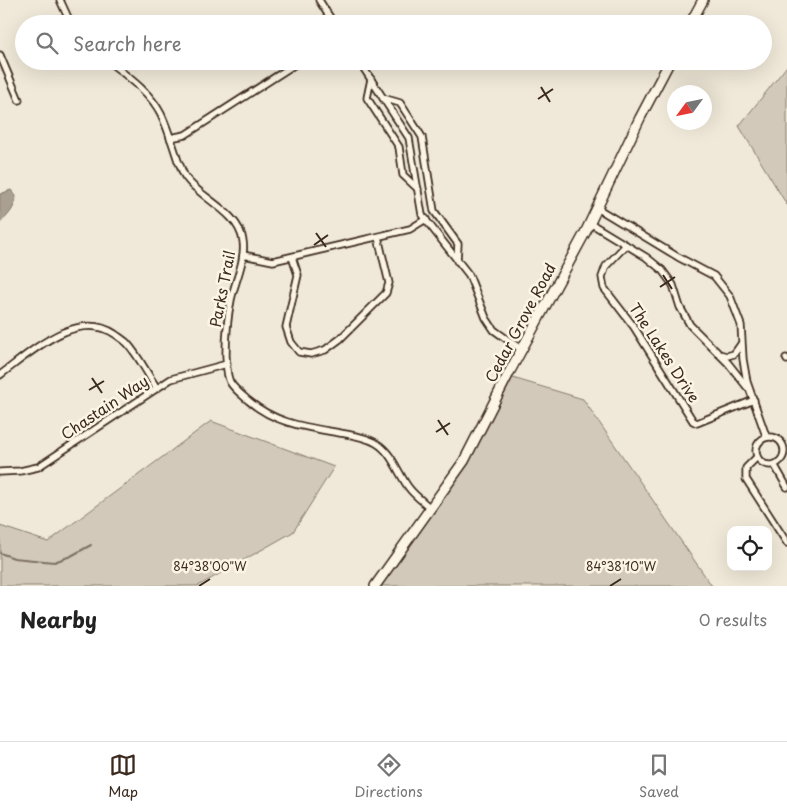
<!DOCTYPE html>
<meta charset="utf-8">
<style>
:root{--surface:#fff;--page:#f6f6f6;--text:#222;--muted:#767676;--line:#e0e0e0;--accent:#3b2a1e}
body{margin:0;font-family:"Playpen Sans",sans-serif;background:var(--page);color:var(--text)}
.controls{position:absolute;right:15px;bottom:15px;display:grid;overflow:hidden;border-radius:10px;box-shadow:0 5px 20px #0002}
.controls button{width:45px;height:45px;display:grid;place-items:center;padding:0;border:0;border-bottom:1px solid var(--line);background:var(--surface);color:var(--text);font:25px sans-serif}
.compass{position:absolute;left:667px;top:85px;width:45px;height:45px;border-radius:50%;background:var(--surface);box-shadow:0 5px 20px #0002;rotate:237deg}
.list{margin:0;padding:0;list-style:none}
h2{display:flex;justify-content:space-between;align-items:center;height:65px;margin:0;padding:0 20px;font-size:21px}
h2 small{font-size:16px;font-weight:400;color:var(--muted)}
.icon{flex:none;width:28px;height:28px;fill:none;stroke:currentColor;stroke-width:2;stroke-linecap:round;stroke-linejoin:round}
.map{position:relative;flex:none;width:787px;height:586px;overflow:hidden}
.search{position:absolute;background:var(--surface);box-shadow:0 5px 20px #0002;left:15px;right:15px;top:15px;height:55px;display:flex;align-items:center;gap:12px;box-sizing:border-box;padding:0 18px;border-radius:28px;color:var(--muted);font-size:19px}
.sheet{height:155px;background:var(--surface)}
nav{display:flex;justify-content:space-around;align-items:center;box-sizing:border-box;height:70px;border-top:1px solid var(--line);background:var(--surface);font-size:14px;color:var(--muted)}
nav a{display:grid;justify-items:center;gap:2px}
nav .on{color:var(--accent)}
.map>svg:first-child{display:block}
.green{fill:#d2c9ba;stroke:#867a6c}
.water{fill:#aaa091;stroke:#7e7163}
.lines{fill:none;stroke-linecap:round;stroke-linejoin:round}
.stream{stroke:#7e7163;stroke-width:2}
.street-casing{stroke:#3b2a1e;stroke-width:9}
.secondary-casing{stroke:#3b2a1e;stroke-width:12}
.street{stroke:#fcf5e5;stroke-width:5.5}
.secondary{stroke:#fcf5e5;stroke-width:9}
.ticks{fill:none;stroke:#3b2a1e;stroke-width:2}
.labels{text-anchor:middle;stroke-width:5;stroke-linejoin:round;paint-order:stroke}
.street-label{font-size:15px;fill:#3b2a1e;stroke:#fcf5e5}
.ticks-label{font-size:12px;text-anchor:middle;fill:#3b2a1e;stroke:#fcf5e5;stroke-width:5;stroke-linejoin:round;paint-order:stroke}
</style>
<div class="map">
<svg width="787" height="586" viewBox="0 0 787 586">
<rect width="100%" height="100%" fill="#f0e9d9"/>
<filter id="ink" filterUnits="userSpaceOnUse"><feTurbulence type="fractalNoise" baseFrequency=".02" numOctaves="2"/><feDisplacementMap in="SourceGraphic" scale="10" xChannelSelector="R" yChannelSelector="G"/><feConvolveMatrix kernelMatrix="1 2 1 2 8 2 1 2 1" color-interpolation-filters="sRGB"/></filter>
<g filter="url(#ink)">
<g class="green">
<path d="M 787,66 L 787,205 L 739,126 Z"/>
<path d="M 506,376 L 583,399 L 712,586 L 377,586 L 456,471 Z"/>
<path d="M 211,421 L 334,467 L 293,532 L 198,586 L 0,586 L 0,526 L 48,542 Z"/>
</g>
<path class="water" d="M 11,190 L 16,196 C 16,207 8,216 0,223 L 0,194 Z"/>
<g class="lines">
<path class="stream" d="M 0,553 L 14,558 L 54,562 L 71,556 L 91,545"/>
<g class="street-casing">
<g id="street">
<path d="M 60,0 L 71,24"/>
<path d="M 319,0 L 334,24"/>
<path d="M 0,55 L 19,100"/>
<path d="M 108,61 C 127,76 150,92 161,114 C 168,129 173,145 178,161 C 181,166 182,173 186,178 C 201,199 239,212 243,241 C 246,260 235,281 231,300 C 227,319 226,337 226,356 C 227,365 226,374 230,382 C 234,389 242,395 249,401 C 276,424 306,427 340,433 C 352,435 366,437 376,443 C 393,453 398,474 409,488 C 415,496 424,502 431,509"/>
<path d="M 359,61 L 409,138 L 422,215 L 469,275 L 486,318 L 494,330 L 522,350"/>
<path d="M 371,79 L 367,98 L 399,147 L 403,175 L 418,189"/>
<path d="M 383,98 L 400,103 L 422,137 L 434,211 L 458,244 L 457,261"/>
<path d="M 170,138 L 185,135 L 300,61"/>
<path d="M 597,208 L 678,257 L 714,276 L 730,296 L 741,325 L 743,359 L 747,382 L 766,436"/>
<path d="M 590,223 L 646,257 L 662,270 L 673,285 L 680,307 L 690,325 L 728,363 L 747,387"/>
<path d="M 626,245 L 606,266 L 602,277 L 604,288 L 634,327 L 693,421 L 697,423 L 754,400"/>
<path d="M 243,255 L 273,261 L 410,229 L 426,219"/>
<path d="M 292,257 L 298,275 L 286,327 L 291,342 L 299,352 L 311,354 L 325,350 L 340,339 L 386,293 L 389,283 L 378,237"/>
<path d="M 719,354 L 727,356 L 734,354 L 741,344"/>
<path d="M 786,358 L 787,360"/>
<path d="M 0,375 C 30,353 77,308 115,334 C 119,337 124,340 127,343 C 139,356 147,374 157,388"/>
<circle cx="770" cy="451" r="14"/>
<path d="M 757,457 L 746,468 L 746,479 L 787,543"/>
<path d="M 775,466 L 787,487"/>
<path d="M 0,472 L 20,471 L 38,467 L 171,379 L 227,364"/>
</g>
</g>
<g class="secondary-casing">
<g id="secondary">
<path d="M 690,24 L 703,0"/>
<path d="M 375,586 L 464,461 L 510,371 L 586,231 L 640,118 L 670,61"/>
</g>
</g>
<use href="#street" class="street"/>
<use href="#secondary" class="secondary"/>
</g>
</g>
<path class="ticks" d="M 541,87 L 550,102M 538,99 L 553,89M 316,233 L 326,247M 314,245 L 328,235M 663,275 L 672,289M 660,287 L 675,277M 92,378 L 102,393M 89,390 L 104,381M 438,420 L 448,435M 436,432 L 450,423M 199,586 L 210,579M 610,586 L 621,579"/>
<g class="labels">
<g class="street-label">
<text transform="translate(223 289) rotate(-79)" y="5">Parks Trail</text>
<text transform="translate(521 323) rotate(-62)" y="5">Cedar Grove Road</text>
<text transform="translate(664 353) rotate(57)" y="5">The Lakes Drive</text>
<text transform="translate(105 408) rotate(-34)" y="5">Chastain Way</text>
</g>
</g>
<g class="ticks-label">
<text x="210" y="571">84°38'00"W</text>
<text x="621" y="571">84°38'10"W</text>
</g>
</svg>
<div class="controls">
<button><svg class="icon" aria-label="locate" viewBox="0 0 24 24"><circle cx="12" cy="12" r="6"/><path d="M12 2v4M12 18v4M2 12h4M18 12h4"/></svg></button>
</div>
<svg class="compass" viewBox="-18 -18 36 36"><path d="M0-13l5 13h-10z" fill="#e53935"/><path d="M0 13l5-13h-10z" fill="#767676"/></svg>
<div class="search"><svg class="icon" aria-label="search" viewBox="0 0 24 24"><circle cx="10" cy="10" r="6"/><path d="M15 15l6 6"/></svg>Search here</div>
</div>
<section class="sheet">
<h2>Nearby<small>0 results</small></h2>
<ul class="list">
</ul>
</section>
<nav>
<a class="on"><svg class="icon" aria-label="map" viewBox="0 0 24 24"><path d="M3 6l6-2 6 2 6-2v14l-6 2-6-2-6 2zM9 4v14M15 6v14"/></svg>Map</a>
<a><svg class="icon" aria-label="directions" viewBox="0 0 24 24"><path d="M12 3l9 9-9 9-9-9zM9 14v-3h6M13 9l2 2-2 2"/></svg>Directions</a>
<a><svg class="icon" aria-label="saved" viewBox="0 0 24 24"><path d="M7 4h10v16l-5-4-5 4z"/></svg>Saved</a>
</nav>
